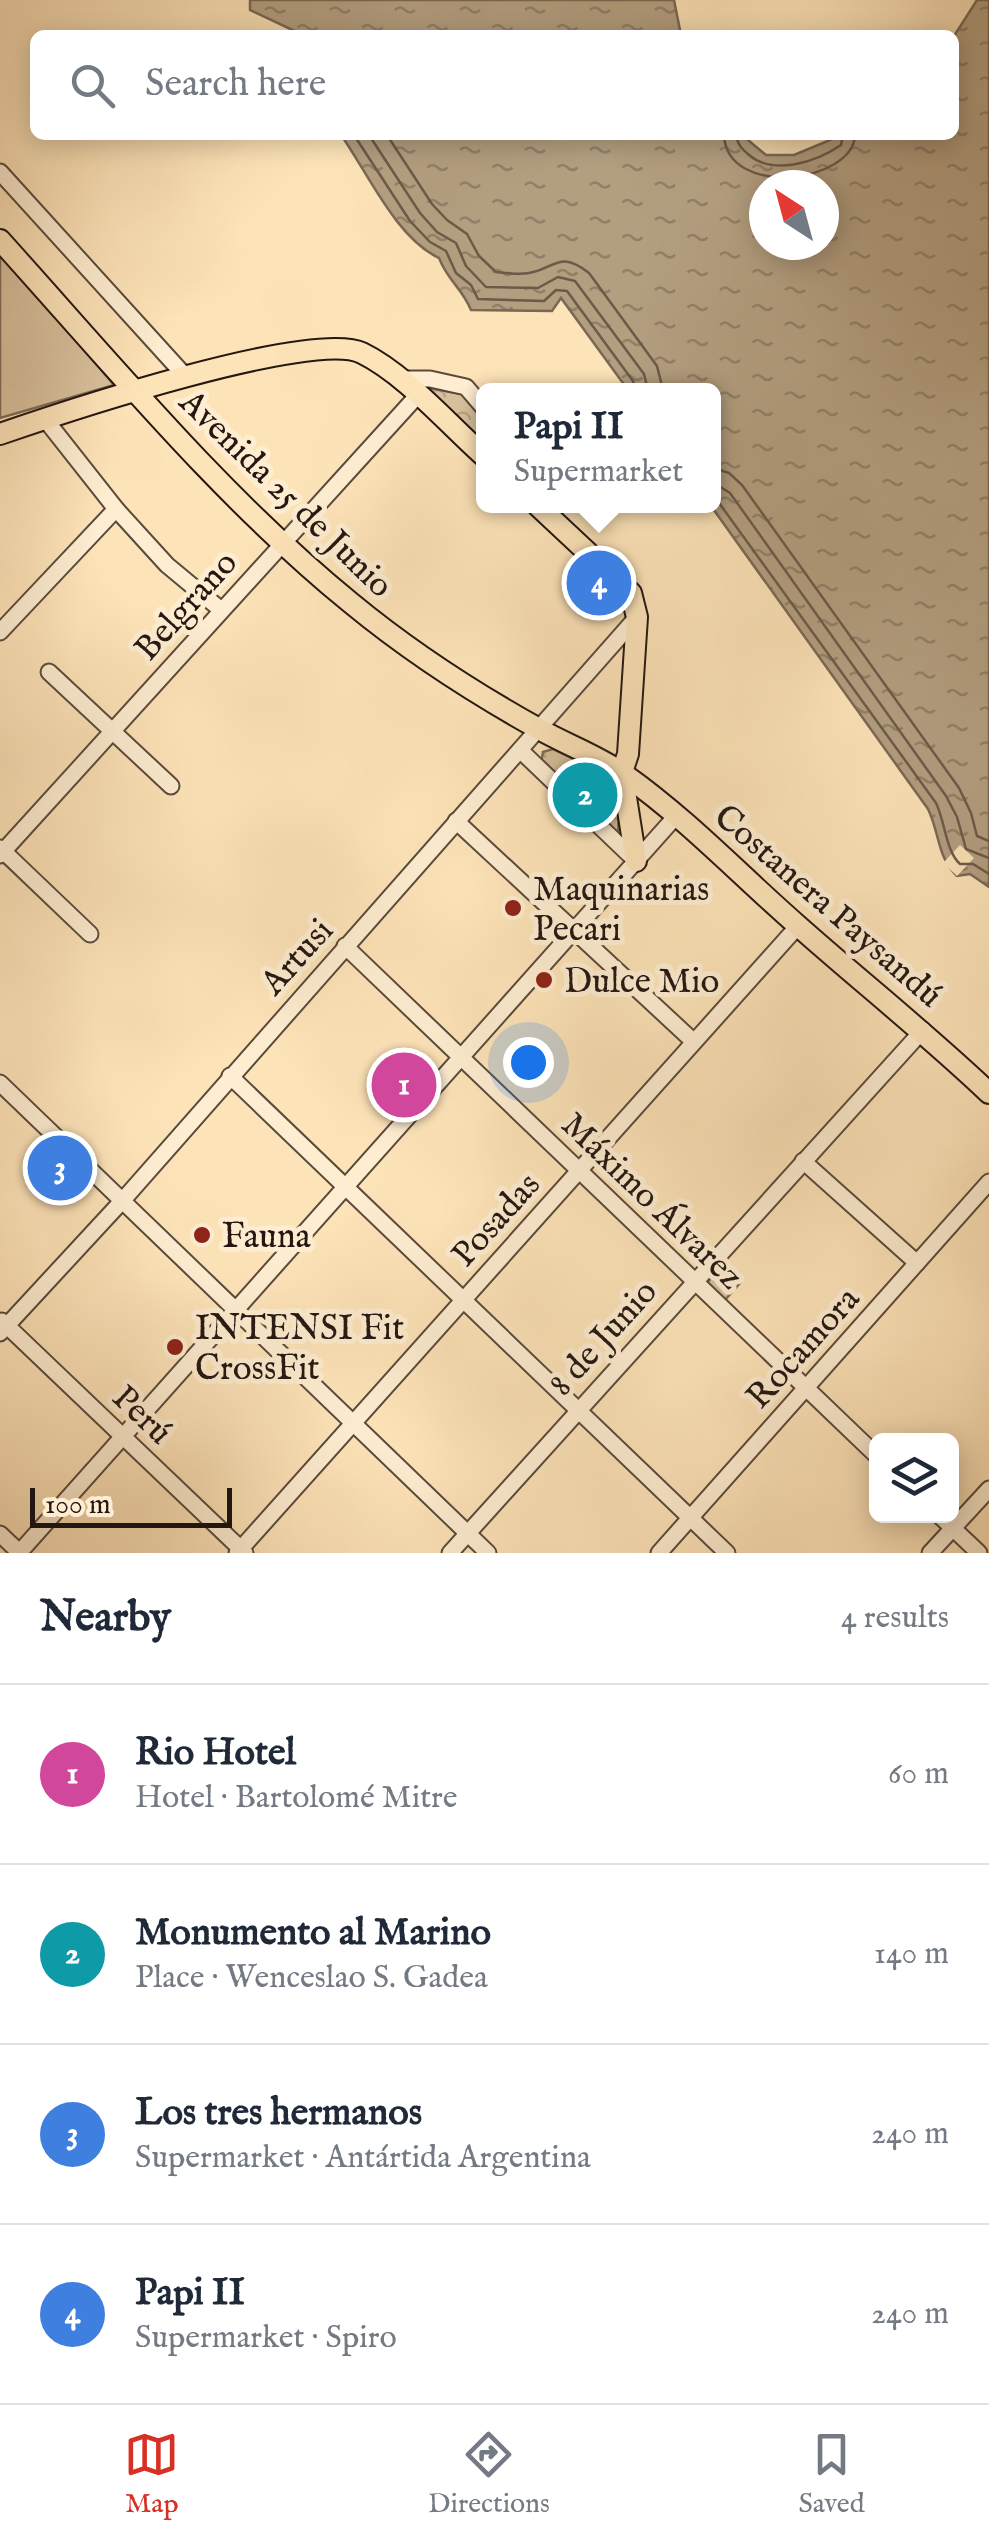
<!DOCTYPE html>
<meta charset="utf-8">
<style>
:root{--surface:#fff;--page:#f2f2f3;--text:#1f2937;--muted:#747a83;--line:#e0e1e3;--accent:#d93025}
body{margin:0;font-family:"IM FELL English",serif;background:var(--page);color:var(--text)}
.controls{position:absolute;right:30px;bottom:30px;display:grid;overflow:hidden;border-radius:15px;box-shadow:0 5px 25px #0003}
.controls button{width:90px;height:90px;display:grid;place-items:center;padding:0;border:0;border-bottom:2px solid var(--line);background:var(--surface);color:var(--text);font:50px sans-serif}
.compass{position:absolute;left:749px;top:170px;width:90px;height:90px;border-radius:50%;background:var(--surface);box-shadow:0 5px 25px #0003;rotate:324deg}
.scale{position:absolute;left:30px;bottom:25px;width:202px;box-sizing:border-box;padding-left:10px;border:5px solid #241712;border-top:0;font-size:28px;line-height:35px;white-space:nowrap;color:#241712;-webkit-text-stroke:8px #feedd1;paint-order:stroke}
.you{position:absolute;left:528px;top:1062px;width:35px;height:35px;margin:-25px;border:8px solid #fff;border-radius:50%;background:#1a73e8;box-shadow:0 0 0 15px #1a73e833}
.badge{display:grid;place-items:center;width:65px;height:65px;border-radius:50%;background:var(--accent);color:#fff;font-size:32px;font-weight:700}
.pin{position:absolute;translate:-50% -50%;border:5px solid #fff;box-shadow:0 2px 10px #0006}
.popup{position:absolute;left:476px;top:383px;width:245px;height:130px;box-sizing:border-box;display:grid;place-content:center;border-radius:15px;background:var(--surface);filter:drop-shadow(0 2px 8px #0005);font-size:32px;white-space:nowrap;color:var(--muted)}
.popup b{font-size:38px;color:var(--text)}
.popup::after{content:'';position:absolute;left:50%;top:100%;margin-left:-20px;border:20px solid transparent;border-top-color:var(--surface)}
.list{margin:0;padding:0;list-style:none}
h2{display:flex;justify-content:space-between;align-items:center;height:130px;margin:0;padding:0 40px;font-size:42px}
h2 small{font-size:32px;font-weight:400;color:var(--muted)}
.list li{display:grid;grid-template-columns:65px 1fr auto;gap:30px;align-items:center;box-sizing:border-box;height:180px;padding:0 40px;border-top:2px solid var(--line)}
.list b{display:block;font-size:38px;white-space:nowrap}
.list p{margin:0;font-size:32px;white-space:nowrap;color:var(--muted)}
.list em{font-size:32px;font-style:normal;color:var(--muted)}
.icon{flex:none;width:55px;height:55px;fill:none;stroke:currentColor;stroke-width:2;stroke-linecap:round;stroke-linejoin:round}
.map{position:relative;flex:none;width:989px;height:1553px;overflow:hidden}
.search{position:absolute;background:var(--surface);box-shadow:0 5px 25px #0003;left:30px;right:30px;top:30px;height:110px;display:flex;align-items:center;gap:25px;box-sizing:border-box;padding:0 35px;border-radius:15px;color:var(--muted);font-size:38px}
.sheet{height:850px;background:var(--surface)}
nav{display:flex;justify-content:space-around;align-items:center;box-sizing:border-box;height:140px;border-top:2px solid var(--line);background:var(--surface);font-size:28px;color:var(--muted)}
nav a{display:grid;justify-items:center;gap:5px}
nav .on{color:var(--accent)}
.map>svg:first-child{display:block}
.forest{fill:url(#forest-crowns);stroke:#7e6c57;stroke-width:2.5}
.pitch{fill:#d8c09c;stroke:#7e6c57;stroke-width:2.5}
.water{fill:url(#water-ripples);stroke:#7a6854;stroke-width:2.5;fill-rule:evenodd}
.pier{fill:#fde3b8}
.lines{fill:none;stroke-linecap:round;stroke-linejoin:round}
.shore{stroke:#6c5a49;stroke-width:2.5}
.minor-casing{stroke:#5a4a3c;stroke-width:19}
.major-casing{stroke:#241712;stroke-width:24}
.minor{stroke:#feedd1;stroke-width:15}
.major{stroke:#fde3b8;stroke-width:20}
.poi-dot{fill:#8f2418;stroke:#feedd1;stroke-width:4}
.labels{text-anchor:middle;stroke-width:10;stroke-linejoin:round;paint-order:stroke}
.street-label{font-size:35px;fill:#241712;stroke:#feedd1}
.poi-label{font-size:35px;fill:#241712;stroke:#feedd1;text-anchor:start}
</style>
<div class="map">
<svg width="989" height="1553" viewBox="0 0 989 1553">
<defs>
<pattern id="forest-crowns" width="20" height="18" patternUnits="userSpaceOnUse" patternTransform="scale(2.5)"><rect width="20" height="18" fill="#d8c09c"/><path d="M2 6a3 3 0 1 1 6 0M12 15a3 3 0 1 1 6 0" fill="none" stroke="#b9a485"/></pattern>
<pattern id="water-ripples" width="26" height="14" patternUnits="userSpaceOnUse" patternTransform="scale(2.5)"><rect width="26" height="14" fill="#b39e80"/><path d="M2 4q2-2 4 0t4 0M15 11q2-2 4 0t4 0" fill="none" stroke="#918067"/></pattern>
</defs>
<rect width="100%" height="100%" fill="#fde3b8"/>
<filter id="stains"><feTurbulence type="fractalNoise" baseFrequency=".002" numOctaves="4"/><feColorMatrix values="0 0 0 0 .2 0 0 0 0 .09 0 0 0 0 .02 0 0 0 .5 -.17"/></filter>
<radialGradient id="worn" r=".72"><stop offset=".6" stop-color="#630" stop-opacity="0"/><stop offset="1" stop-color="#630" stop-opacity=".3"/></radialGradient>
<g class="forest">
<path d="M 430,388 L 462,394 L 484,415 L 484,442 L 432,397 Z"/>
<path d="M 553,749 L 607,775 L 619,793 L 618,835 L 541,763 L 543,752 Z"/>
<path d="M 722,1266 L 740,1283 L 724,1301 L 705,1285 Z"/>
</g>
<path class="pitch" d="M 0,251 L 114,385 L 0,418 Z"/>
<g class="water">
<path d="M 250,0 L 674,0 L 681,35 L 303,35 L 250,10 Z"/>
<path d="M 977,0 L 989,0 L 989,887 L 970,874 L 957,876 C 937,857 940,834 928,809 L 711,506 L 714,506 L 714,390 L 628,390 L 561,298 L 552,311 L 471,310 C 462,288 448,281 439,258 C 396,238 368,173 341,135 L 742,135 L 766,155 L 794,155 L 842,135 L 954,135 L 954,36 ZM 764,185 L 824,185 L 824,245 L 764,245 Z"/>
</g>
<path class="pier" d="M 960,845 L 974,858 L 957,876 L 943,863 Z"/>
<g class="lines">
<g class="shore">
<path d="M 354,135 L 410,221 L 430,242 L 446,251 L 456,273 L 471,285 L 478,299 L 544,301 L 556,290 L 567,291 L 633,381 L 636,390"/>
<path d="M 369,135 L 420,213 L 437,232 L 456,243 L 466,266 L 486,287 L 538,288 L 558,277 L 575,281 L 644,374 L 648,390"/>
<path d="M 387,135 L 432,204 L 447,220 L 467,234 L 479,256 L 496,272 C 506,273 519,275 529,273 C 555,269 559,249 589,273 L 657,366 L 663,390"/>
<path d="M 724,135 C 727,199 853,183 855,135"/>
<path d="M 736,135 C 738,145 741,148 749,155 C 774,176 816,162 841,145 L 843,135"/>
<path d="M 714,468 L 729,473 L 742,485 L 959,788 L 971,813 L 977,836 L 989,841"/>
<path d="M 714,483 L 730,493 L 946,796 L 957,817 L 966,849 L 989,858"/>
<path d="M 714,496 L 936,803 C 945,821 946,852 960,864 L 973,864 L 989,874"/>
</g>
<g class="minor-casing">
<g id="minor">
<path d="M 0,172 L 187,378"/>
<path d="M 398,379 L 430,379 L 466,387 L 484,408"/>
<path d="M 116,509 L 167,565 L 220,609"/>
<path d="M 0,632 L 116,509 L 45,419"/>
<path d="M 49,672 L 171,786"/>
<path d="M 520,750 L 636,861"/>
<path d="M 456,821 L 694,1042"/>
<path d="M 0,848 L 90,934"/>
<path d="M 0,855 L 417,396"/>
<path d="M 345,946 L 876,1455"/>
<path d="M 230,1076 L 727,1553"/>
<path d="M 0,1083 L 488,1553"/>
<path d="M 803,1161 L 917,1263"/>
<path d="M 2,1321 L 245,1553"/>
<path d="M 0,1333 L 123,1200 L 637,617"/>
<path d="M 940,1516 L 979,1553"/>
<path d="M 0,1534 L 20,1553"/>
<path d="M 19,1553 L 677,815"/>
<path d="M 237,1553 L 798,926"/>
<path d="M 450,1553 L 923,1030"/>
<path d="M 659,1553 L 989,1182"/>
<path d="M 930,1553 L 989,1489"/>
</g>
</g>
<g class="major-casing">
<g id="major">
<path d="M 0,240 C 111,363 223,499 351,603 C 408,650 474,693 539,729 C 567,745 599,756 625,775 C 687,819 739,874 796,924 C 860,981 927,1034 989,1093"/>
<path d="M 0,434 C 61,413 312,329 362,353 C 405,374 448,424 484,456"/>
<path d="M 538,506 L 631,593 L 637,617 L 628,754 L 622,772 L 636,861"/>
</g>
</g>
<use href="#minor" class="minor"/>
<use href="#major" class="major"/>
</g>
<g class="poi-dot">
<circle cx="513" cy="908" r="10"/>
<circle cx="544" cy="980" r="10"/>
<circle cx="202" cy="1235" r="10"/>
<circle cx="175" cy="1347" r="10"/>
</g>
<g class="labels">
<g class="street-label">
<text transform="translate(287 493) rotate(44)" y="12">Avenida 25 de Junio</text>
<text transform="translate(185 605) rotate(-48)" y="12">Belgrano</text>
<text transform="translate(829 905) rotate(41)" y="12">Costanera Paysandú</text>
<text transform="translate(296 956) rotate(-48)" y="12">Artusi</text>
<text transform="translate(653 1200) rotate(44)" y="12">Máximo Álvarez</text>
<text transform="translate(495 1219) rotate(-48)" y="12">Posadas</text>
<text transform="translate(602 1337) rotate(-48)" y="12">8 de Junio</text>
<text transform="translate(802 1347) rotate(-48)" y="12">Rocamora</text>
<text transform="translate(143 1414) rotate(44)" y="12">Perú</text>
</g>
<g class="poi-label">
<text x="533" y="900">Maquinarias<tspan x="533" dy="40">Pecari</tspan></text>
<text x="564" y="992">Dulce Mio</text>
<text x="222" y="1247">Fauna</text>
<text x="195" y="1339">INTENSI Fit<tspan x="195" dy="40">CrossFit</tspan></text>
</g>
</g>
<rect width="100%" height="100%" filter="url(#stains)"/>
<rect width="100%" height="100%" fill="url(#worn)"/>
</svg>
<div class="controls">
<button><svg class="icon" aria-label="layers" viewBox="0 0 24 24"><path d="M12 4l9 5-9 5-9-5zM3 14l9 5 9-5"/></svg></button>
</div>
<svg class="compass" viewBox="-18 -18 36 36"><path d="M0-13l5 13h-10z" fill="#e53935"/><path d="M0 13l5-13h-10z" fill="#747a83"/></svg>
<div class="scale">100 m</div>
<div class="you"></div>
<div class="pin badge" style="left:404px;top:1085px;background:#d1479c">1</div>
<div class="pin badge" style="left:585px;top:795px;background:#0f9aa8">2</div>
<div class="pin badge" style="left:60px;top:1168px;background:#3f7fe0">3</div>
<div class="pin badge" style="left:599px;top:583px;background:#3f7fe0">4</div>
<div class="popup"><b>Papi II</b>Supermarket</div>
<div class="search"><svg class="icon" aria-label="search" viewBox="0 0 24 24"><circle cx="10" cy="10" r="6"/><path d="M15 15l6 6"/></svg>Search here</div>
</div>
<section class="sheet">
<h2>Nearby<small>4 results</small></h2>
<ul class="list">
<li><span class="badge" style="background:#d1479c">1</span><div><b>Rio Hotel</b><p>Hotel · Bartolomé Mitre</p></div><em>60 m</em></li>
<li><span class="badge" style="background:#0f9aa8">2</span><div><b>Monumento al Marino</b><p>Place · Wenceslao S. Gadea</p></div><em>140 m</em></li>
<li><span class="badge" style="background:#3f7fe0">3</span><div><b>Los tres hermanos</b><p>Supermarket · Antártida Argentina</p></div><em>240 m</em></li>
<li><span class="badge" style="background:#3f7fe0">4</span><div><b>Papi II</b><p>Supermarket · Spiro</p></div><em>240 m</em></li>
</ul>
</section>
<nav>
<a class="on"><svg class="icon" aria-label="map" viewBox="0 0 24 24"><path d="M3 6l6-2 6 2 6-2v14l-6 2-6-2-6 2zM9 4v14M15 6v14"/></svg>Map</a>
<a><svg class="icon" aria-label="directions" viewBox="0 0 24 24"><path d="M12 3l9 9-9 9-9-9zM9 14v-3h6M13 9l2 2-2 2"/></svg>Directions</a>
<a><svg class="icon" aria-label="saved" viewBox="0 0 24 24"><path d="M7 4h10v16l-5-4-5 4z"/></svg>Saved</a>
</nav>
